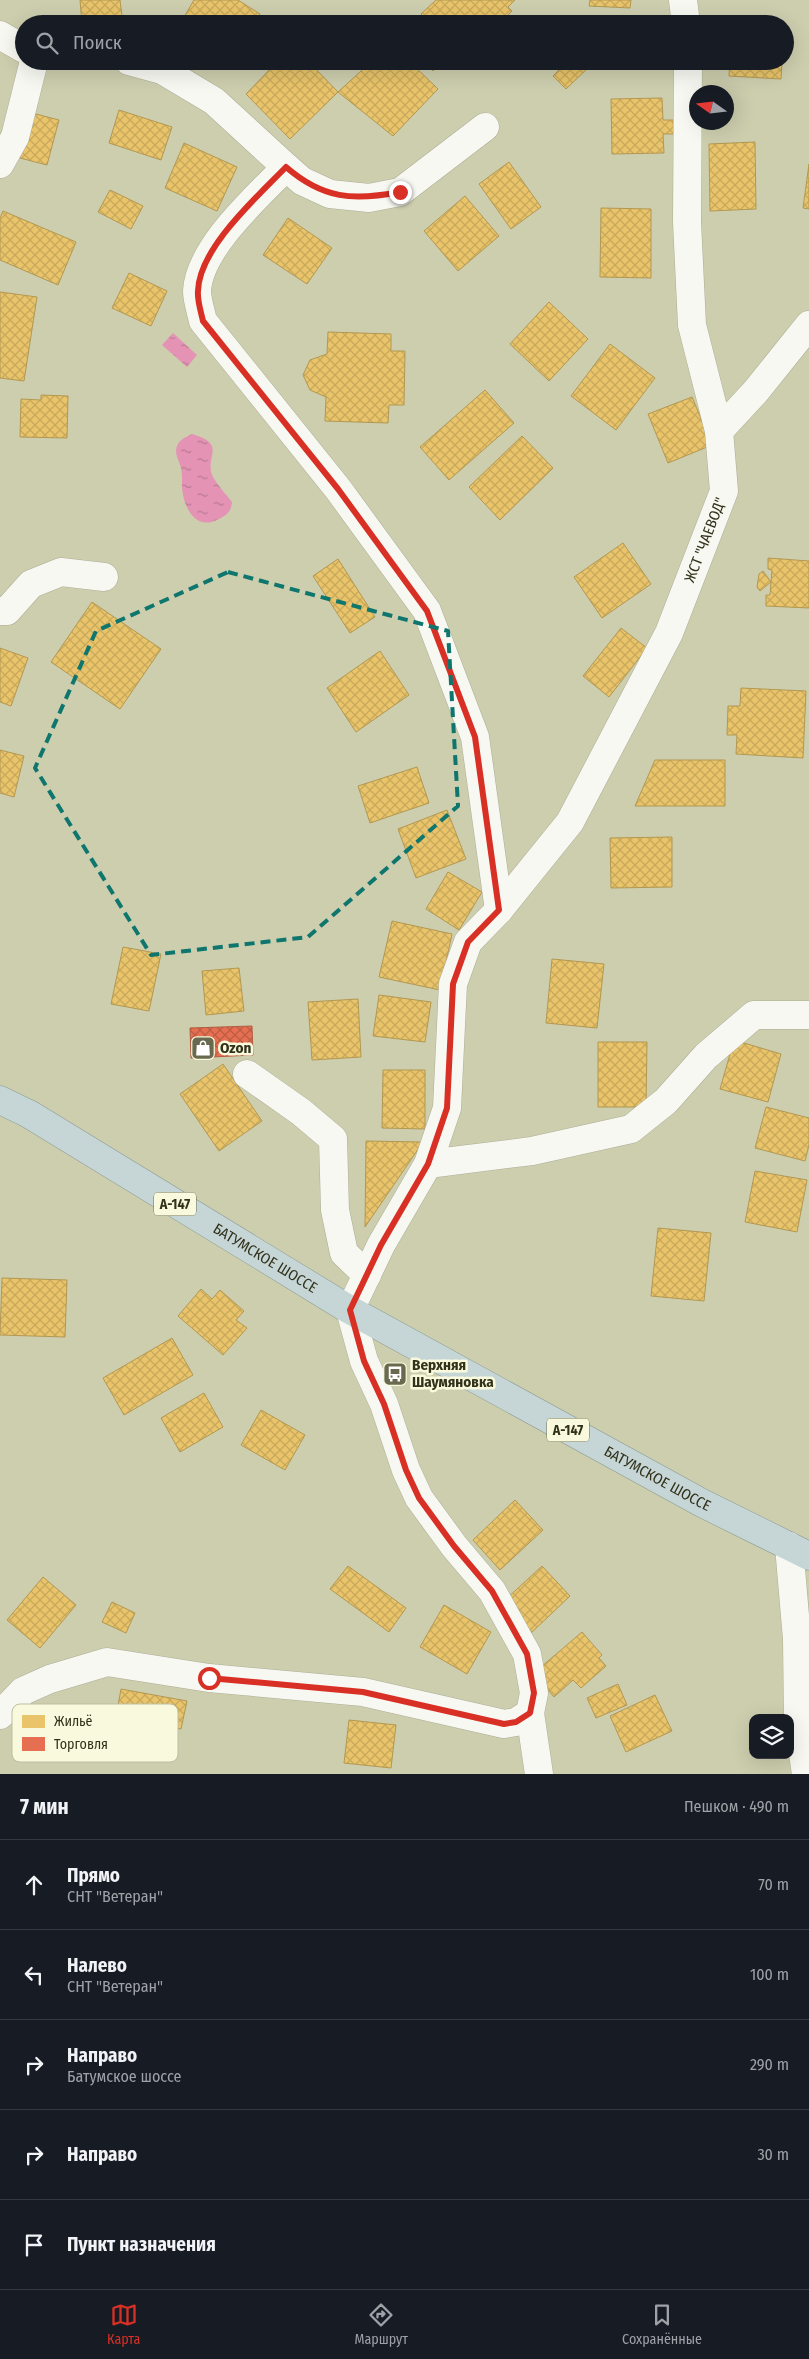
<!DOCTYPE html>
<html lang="ru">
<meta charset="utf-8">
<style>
:root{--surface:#171b24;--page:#242831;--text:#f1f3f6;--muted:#9ea1a6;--line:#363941;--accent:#d93025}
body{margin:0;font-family:"Fira Sans Condensed",sans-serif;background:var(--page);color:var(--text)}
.controls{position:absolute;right:15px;bottom:15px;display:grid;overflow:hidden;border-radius:10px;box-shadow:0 5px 20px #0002}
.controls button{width:45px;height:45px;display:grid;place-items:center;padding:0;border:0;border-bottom:1px solid var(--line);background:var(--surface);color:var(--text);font:25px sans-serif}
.compass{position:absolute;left:689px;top:85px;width:45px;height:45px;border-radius:50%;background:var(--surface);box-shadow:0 5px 20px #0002;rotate:284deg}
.stop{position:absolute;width:15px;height:15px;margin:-11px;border:4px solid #d93025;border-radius:50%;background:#fff}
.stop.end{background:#d93025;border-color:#fff;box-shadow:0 1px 5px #0008}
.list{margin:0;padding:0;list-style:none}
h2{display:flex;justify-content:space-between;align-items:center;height:65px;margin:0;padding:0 20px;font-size:21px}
h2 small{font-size:16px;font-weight:400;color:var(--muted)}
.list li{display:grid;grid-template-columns:32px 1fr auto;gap:15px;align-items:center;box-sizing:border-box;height:90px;padding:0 20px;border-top:1px solid var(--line)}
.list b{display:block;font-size:19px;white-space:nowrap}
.list p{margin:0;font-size:16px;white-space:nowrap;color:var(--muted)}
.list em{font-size:16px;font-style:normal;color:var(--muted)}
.icon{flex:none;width:28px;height:28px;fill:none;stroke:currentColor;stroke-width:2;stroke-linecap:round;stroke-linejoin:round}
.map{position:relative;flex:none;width:809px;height:1774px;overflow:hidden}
.search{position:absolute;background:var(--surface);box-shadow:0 5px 20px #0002;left:15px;right:15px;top:15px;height:55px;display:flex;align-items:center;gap:12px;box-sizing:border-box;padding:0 18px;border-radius:28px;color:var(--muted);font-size:19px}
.sheet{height:515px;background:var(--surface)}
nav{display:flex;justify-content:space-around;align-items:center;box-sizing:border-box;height:70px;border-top:1px solid var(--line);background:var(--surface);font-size:14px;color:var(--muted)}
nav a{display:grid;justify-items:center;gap:2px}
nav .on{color:var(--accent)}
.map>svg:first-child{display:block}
.water{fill:url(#water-ripples)}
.homes{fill:url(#homes-cross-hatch);stroke:#b29852}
.shops{fill:url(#shops-cross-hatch);stroke:#b15d41}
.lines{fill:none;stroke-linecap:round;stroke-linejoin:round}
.minor-casing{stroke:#adae96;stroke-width:29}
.highway-casing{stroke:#8c9c93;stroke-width:29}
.minor{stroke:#f8f8f3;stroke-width:28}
.highway{stroke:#c6d6d7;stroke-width:28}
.route{stroke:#d93025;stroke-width:6}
.marked{fill:none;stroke:#0f766e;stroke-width:4;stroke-dasharray:10 6;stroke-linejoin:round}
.labels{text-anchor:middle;stroke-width:5;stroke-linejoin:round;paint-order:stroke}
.shield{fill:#f9fadd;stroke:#6e6e55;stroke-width:1}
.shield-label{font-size:14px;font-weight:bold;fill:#32321b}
.street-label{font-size:15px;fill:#32321b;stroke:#f9fadd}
.poi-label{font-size:15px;font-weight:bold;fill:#32321b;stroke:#f9fadd;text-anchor:start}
.key{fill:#f9fadd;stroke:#bdbea3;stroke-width:1}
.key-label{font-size:14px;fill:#32321b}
</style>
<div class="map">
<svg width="809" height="1774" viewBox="0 0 809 1774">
<defs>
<pattern id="water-ripples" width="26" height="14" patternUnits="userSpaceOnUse" patternTransform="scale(1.25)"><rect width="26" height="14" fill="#e493b4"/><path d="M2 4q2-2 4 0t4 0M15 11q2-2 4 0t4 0" fill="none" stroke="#b97992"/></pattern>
<pattern id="homes-cross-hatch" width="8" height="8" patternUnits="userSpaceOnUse" patternTransform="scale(1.25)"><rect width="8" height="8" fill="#e9c46a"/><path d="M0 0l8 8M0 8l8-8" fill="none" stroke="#c8a95b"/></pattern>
<pattern id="shops-cross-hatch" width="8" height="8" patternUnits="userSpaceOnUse" patternTransform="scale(1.25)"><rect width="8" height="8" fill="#e76f51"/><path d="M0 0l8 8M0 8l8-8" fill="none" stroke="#bc5c42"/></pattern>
</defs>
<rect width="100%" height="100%" fill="#cdceae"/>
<g class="water">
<path d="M 173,333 L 197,355 L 187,367 L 162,345 Z"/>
<path d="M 192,434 C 229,445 203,456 213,477 C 218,486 226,494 232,502 C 231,512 227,515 219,519 C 199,530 187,514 183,495 C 181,486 183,477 181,468 C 179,460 174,454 177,446 C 180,439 186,437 192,434 Z"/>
</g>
<g class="homes">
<path d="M 80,0 L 120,0 L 123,24 L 82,24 Z"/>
<path d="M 194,0 L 238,0 L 260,14 L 254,24 L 180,24 Z"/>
<path d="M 436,0 L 515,0 L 508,7 L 512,11 L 499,24 L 430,24 L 421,14 Z"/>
<path d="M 590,0 L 631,0 L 630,8 L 589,6 Z"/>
<path d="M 420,17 L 427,24 L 413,24 Z"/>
<path d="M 732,18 L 784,21 L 784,24 L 732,24 Z"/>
<path d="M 278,61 L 308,61 L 338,92 L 290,139 L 246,94 Z"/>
<path d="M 372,61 L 409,61 L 438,89 L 393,136 L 338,92 Z"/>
<path d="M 424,61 L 443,61 L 433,71 Z"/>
<path d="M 554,61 L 589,61 L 592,64 L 566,89 L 553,76 L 561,68 Z"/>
<path d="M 730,61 L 782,61 L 781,79 L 729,76 Z"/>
<path d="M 662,98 L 663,120 L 673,120 L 674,134 L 663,134 L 664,153 L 612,154 L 611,99 Z"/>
<path d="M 119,110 L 172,127 L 161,160 L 109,143 Z"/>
<path d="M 32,113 L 59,120 L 47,165 L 20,158 Z"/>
<path d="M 755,142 L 756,209 L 710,211 L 709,144 Z"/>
<path d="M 184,143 L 237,167 L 217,211 L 165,188 Z"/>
<path d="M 509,162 L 541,207 L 511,229 L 479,184 Z"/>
<path d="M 809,164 L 809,209 L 803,208 Z"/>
<path d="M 110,190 L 143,206 L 131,229 L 98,212 Z"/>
<path d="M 465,196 L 499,236 L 458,271 L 424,231 Z"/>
<path d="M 601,208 L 651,209 L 651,278 L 600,277 Z"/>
<path d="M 3,211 L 76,242 L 58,285 L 0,260 L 0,218 Z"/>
<path d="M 288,218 L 332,248 L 307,284 L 263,255 Z"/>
<path d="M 129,273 L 167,291 L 151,326 L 112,308 Z"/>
<path d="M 0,292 L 37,297 L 24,381 L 0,378 Z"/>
<path d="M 549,302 L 588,339 L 549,381 L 510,344 Z"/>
<path d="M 328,332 L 391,334 L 391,351 L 405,351 L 404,405 L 389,405 L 388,423 L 325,421 L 326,397 L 310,390 L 303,375 L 310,360 L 327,354 Z"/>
<path d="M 610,344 L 655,378 L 616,430 L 571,396 Z"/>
<path d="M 485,390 L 514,423 L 449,480 L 420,447 Z"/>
<path d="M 41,395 L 68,396 L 67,438 L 20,437 L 21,399 L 41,400 Z"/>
<path d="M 692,397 L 712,445 L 668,463 L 648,414 Z"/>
<path d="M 522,436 L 553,468 L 500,520 L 469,487 Z"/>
<path d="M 623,543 L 651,584 L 602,618 L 574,577 Z"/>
<path d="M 768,558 L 809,561 L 809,608 L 766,606 L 766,595 L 770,595 L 772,570 L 768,569 Z"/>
<path d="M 338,559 L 375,617 L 350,633 L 313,576 Z"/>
<path d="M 763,571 L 771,582 L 760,591 L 757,587 L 759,574 Z"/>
<path d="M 92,602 L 161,649 L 120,709 L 51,662 Z"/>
<path d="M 621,628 L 647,648 L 609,697 L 583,676 Z"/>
<path d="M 0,648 L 28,658 L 11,706 L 0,702 Z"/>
<path d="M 380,651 L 409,695 L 356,732 L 327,688 Z"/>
<path d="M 741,688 L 806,691 L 803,758 L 736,754 L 737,735 L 727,735 L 728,706 L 740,706 Z"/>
<path d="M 0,750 L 24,756 L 14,797 L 0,793 Z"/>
<path d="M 655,760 L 725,760 L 725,806 L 635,806 Z"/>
<path d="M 417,767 L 429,803 L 370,823 L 358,786 Z"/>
<path d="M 447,810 L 466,859 L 416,878 L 398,829 Z"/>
<path d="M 672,837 L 672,887 L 611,888 L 610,838 Z"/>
<path d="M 448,872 L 482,892 L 459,930 L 426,909 Z"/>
<path d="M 392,921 L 452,934 L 440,990 L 379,977 Z"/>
<path d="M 123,947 L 161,954 L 149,1011 L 111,1004 Z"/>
<path d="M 552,959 L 604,964 L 597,1028 L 546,1023 Z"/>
<path d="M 239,968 L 244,1011 L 206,1015 L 202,971 Z"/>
<path d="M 379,995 L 431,1002 L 425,1042 L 373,1036 Z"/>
<path d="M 358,999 L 361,1057 L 312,1060 L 308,1002 Z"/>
<path d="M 734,1040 L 781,1054 L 768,1102 L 720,1089 Z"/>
<path d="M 598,1042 L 647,1042 L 646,1107 L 598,1107 Z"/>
<path d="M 223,1064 L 262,1121 L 219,1151 L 180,1094 Z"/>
<path d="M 383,1070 L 425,1070 L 425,1129 L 382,1128 Z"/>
<path d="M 766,1107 L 809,1118 L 809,1145 L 805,1161 L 755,1148 Z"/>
<path d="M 366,1141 L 423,1142 L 365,1227 Z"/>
<path d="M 755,1171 L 807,1180 L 797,1232 L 745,1222 Z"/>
<path d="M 658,1228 L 711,1233 L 704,1301 L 651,1296 Z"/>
<path d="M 2,1278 L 67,1280 L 65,1337 L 0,1335 Z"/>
<path d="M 201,1289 L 212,1299 L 220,1290 L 244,1311 L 236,1320 L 247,1328 L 223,1355 L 178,1316 Z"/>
<path d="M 172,1338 L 193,1375 L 124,1415 L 103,1378 Z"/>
<path d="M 204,1393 L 223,1427 L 180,1452 L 161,1418 Z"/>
<path d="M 261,1410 L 305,1435 L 285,1470 L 241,1445 Z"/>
<path d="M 515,1500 L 543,1530 L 500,1570 L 473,1540 Z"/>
<path d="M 348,1566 L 406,1608 L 389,1632 L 330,1589 Z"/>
<path d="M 542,1566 L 570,1596 L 531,1633 L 503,1602 Z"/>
<path d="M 43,1577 L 76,1605 L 40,1648 L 7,1620 Z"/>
<path d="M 112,1602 L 135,1613 L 126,1633 L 102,1622 Z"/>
<path d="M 444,1605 L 491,1632 L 467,1674 L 420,1647 Z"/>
<path d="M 582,1632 L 602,1655 L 599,1658 L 606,1666 L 581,1688 L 573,1680 L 554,1697 L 534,1673 Z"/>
<path d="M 618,1684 L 627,1705 L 596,1718 L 587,1698 Z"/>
<path d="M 121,1689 L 187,1701 L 181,1729 L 116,1717 Z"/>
<path d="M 655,1695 L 672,1731 L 626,1752 L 610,1716 Z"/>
<path d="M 349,1720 L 396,1725 L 391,1768 L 344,1763 Z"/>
</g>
<path class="shops" d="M 252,1026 L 253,1055 L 191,1058 L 190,1028 Z"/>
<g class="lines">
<g class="minor-casing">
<g id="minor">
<path d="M 683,0 L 686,24"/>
<path d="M 0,35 L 24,49"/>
<path d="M 129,61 L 162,70 L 214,101 L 286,167 C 258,196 199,248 197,291 C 197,300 201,312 203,321 L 338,489 L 427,611 L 475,737 L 499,910"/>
<path d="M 0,164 L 15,137 L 34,61"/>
<path d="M 286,167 L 302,181 L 330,194 L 369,198 L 400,192 L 485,127"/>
<path d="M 719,431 L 756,391 L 809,325"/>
<path d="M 0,611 L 7,611 L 31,584 L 61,572 L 104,577"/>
<path d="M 247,1074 L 301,1112 L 333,1139 L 335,1210 L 344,1253 L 367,1275"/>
<path d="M 428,1164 L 532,1151 L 631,1129 L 666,1101 L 706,1056 L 754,1015 L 809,1015"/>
<path d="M 789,1546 L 797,1639 L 798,1720 L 806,1774"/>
<path d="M 530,1713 L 539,1774"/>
<path id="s1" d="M 0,1715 L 23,1691 L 50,1679 L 107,1662 L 209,1678 L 363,1692 L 504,1724 L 516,1722 L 530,1713 L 534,1693 L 527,1654 L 492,1591 L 454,1546 L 419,1498 L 406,1470 L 384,1404 L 364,1361 L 350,1310 L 381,1245 L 428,1164 L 447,1108 L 453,984 L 468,942 L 499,910 L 570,822 L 669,633 L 724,491 L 719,431 L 692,325 L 687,222 L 688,61"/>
</g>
</g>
<g class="highway-casing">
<g id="highway">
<path id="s2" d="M 0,1100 L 29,1114 L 350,1310 L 702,1503 L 809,1556"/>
</g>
</g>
<use href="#minor" class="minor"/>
<use href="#highway" class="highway"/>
</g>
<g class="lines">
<path class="route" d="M 209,1678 L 363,1692 L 504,1724 L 516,1722 L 530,1713 L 534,1693 L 527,1654 L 492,1591 L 454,1546 L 419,1498 L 406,1470 L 384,1404 L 364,1361 L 350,1310 L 381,1245 L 428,1164 L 447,1108 L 453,984 L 468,942 L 499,910 L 475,737 L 427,611 L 338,489 L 203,321 C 201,312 197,300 198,291 C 199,248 258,196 286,167 C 323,199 353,201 400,192"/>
</g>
<path class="marked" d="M 228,572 L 448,631 L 458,806 L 308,937 L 151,955 L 35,768 L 96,631 Z"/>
<defs>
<g id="shop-square" transform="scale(1.25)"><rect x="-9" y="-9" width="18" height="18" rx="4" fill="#68694e" stroke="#f9fadd"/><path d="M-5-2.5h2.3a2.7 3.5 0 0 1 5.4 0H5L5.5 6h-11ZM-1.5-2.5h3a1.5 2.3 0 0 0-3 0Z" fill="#fff"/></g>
<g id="bus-square" transform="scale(1.25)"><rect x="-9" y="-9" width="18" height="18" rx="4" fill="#68694e" stroke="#f9fadd"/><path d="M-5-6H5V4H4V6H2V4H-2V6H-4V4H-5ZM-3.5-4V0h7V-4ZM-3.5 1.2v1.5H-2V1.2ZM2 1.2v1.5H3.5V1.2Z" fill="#fff"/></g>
</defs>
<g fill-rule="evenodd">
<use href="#shop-square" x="203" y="1048"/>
<use href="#bus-square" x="395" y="1374"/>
</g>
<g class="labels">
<g class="shield">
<rect x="154" y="1192.5" width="42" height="23" rx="4"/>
<rect x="547" y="1418.5" width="42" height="23" rx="4"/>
</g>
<g class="shield-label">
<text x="175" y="1209">А-147</text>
<text x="568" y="1435">А-147</text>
</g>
<g class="street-label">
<text dy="5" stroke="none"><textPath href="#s1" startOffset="1869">ЖСТ "ЧАЕВОД"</textPath></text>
<text dy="5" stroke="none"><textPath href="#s2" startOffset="309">БАТУМСКОЕ ШОССЕ</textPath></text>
<text dy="5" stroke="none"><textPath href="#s2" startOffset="759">БАТУМСКОЕ ШОССЕ</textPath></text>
</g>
<g class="poi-label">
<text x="220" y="1053">Ozon</text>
<text x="412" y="1370">Верхняя<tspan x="412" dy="17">Шаумяновка</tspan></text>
</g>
</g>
<rect x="12" y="1704" width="166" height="58" rx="8" class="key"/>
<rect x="22" y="1715" width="23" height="13" fill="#e9c46a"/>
<rect x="22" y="1737" width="23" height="14" fill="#e76f51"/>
<g class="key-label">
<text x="54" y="1726">Жильё</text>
<text x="54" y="1749">Торговля</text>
</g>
</svg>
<div class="controls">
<button><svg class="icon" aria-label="layers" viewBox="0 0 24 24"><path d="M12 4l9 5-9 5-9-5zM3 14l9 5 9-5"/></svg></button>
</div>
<svg class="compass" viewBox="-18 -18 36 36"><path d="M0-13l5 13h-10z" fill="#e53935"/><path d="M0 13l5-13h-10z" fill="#9ea1a6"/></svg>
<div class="stop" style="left:209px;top:1678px"></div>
<div class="stop end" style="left:400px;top:192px"></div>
<div class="search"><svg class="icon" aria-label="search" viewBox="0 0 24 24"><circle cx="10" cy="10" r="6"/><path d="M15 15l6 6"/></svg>Поиск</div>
</div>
<section class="sheet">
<h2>7 мин<small>Пешком · 490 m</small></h2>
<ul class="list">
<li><svg class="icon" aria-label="ahead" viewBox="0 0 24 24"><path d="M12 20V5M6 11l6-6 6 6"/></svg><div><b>Прямо</b><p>СНТ &quot;Ветеран&quot;</p></div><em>70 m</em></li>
<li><svg class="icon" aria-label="left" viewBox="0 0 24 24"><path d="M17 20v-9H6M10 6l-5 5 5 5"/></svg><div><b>Налево</b><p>СНТ &quot;Ветеран&quot;</p></div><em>100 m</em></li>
<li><svg class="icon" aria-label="right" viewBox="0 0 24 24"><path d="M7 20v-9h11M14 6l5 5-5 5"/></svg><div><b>Направо</b><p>Батумское шоссе</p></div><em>290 m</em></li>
<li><svg class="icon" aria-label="right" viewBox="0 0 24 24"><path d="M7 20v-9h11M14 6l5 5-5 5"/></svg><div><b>Направо</b></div><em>30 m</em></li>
<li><svg class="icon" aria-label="arrive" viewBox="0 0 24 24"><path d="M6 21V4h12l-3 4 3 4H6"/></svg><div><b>Пункт назначения</b></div></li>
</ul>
</section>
<nav>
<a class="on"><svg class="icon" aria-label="map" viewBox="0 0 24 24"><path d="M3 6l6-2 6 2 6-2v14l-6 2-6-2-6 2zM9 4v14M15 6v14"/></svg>Карта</a>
<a><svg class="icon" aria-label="directions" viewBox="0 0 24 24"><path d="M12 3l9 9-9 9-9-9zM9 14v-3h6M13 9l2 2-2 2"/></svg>Маршрут</a>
<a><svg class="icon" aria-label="saved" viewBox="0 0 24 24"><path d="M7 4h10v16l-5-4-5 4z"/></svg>Сохранённые</a>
</nav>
